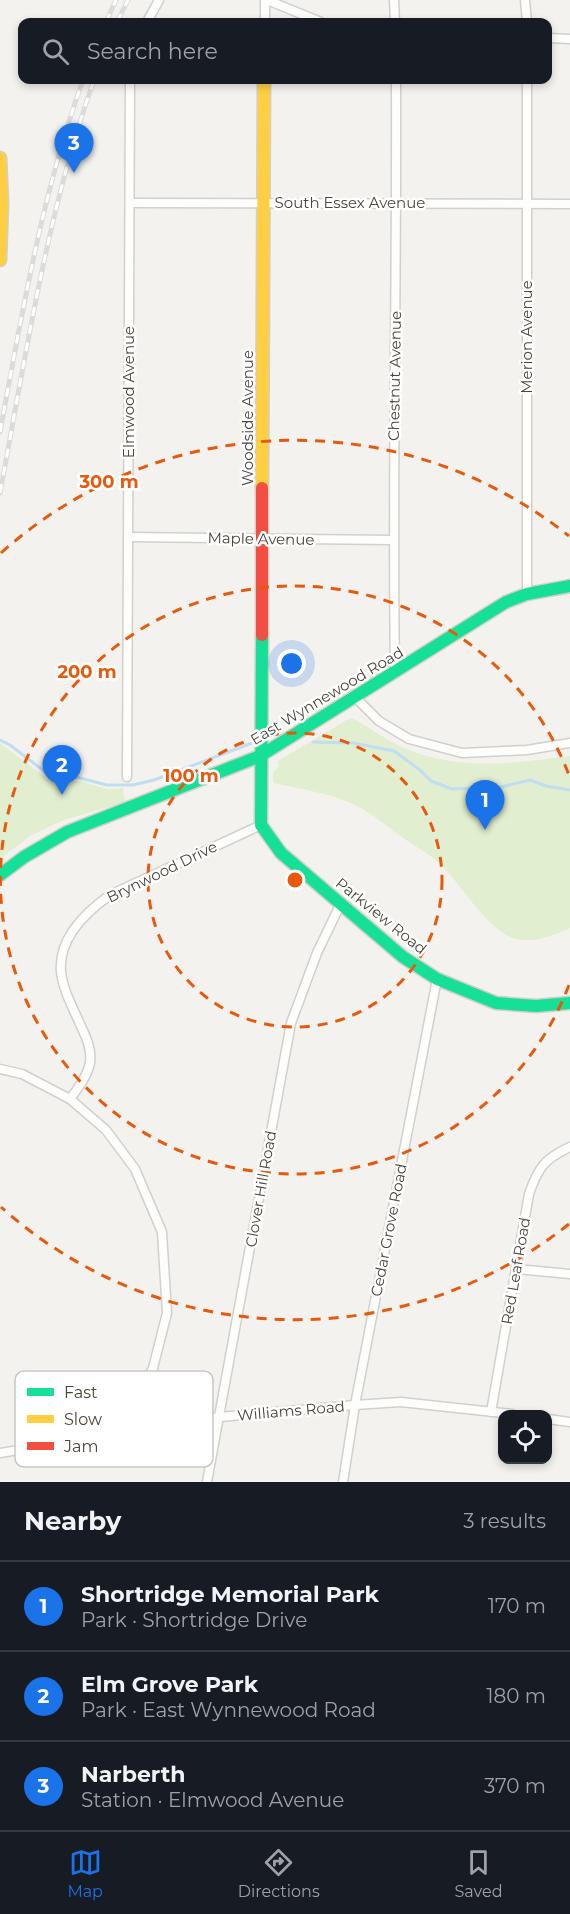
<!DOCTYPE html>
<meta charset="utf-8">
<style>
:root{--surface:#171b24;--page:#20242c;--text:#f1f3f6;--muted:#9ea1a6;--line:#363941;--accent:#1a73e8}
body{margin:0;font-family:Montserrat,sans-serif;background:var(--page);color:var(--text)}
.controls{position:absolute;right:18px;bottom:18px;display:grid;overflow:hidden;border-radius:12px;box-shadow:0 3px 9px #0003}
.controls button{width:54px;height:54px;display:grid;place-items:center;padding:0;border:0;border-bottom:2px solid var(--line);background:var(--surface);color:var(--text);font:30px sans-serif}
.you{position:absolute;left:292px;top:664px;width:21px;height:21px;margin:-15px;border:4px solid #fff;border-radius:50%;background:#1a73e8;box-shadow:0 0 0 9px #1a73e833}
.badge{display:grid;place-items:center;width:39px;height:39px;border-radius:50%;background:var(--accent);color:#fff;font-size:20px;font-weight:700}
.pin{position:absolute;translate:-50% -50px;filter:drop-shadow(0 2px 3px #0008)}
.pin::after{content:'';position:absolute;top:32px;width:21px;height:18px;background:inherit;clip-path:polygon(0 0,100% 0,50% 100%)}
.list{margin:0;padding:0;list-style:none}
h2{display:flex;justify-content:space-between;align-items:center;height:78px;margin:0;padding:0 24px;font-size:26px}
h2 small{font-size:20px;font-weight:400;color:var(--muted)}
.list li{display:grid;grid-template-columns:39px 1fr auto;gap:18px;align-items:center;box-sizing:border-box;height:90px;padding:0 24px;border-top:2px solid var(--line)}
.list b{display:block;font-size:22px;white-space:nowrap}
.list p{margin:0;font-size:20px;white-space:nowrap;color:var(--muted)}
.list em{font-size:20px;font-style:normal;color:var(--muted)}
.icon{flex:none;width:33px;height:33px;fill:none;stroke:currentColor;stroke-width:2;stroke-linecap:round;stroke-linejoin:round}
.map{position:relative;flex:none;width:570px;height:1482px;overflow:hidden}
.search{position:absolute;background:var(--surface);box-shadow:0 3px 9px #0003;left:18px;right:18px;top:18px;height:66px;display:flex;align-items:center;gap:15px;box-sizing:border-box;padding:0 21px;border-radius:12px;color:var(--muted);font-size:22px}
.sheet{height:348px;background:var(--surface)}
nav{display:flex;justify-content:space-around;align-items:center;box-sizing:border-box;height:84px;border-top:2px solid var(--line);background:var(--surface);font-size:16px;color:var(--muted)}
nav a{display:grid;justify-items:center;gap:3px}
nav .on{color:var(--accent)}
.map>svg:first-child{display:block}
.green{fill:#e1eecf}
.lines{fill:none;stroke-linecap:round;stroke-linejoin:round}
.stream{stroke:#c0ddf1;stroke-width:3}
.street-casing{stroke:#d2d0cb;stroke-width:11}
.fast-casing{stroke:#d3cfc5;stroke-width:15}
.slow-casing{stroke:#d3cfc5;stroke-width:15}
.jam-casing{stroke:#d3cfc5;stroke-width:15}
.street{stroke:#fdfdfc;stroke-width:8}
.fast{stroke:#16e098;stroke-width:12}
.slow{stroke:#ffcf43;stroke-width:12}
.jam{stroke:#f24e42;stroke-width:12}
.rail-casing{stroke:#dbdbda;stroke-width:5}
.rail{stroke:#fff;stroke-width:3;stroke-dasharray:9;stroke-linecap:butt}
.ring{fill:none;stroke:#e8590c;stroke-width:3;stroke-dasharray:10 8}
.labels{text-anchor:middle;stroke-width:5;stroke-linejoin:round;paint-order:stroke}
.street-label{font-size:15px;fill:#4b4439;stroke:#fff}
.key{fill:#fff;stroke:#c9c7c4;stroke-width:1.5}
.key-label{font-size:16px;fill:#4b4439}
.centre{fill:#e8590c;stroke:#fff;stroke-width:3}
.ring-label{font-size:18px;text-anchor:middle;font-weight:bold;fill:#e8590c;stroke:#fff;stroke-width:5;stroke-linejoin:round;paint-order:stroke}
</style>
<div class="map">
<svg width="570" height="1482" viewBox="0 0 570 1482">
<rect width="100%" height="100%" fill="#f4f2ee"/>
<g class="green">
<path d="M 352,718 C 371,728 388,742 409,750 C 462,771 515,763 570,756 L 570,928 C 552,936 533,944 513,938 C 487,929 463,887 443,867 C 433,856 418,848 406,840 C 390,829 374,815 357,806 C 331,793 301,789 273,783 L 273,772 L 279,766 L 278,761 L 345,721 Z"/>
<path d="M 0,743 L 49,780 L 64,782 L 80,781 L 107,789 L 123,788 L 125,802 L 64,820 L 30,836 L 0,859 Z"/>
</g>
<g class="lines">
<g class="stream">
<path d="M 0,740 L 10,745 L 52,777 L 61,779 L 76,777 L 107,785 L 133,785 L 154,780 L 252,743"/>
<path d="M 313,742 L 353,743 L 394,751 L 420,770 L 431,781 L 452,789 L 501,787 L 530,780 L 546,786 L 570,790"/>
</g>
<g class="street-casing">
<g id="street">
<path d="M 267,0 L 321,22"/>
<path d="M 394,0 L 395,22"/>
<path d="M 525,0 L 527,22"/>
<path d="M 147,22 L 159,0"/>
<path d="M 265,22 L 265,0"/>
<path d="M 548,38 L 570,39"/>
<path d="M 130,203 L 570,204"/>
<path d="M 129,537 L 393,540"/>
<path d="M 527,594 L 527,80"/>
<path d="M 395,673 C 392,475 397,277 396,80"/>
<path d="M 356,698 L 379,721 L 409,739 L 462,753 L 527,750 L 570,743"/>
<path d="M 127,777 L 130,80"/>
<path d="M 0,1069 L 22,1074 L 70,1099 L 106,1130 L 135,1169 L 162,1232 L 167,1313 L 153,1368 L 121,1433"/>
<path d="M 70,1099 C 78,1088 87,1077 90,1063 C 92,1049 86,1037 80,1024 C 73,1008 63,990 61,972 C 58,939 86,912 110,895 L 261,825"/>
<path d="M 517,1269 L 570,1274"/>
<path d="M 491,1412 L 529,1194 C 538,1168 544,1159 570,1147"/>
<path d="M 548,1419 L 570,1422"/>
<path d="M 0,1453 L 220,1417 L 355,1405 L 401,1402 L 512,1414"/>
<path d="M 207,1482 L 291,1023 L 317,953 L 341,903"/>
<path d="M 343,1482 L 355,1405 L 437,979"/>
</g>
</g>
<g class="fast-casing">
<g id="fast">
<path d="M 262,635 L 261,825 L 281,853 L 403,957 L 437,979 L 496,1003 L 536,1006 L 570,1003"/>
<path d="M 0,875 L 24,857 L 67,832 L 260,756 L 506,602 L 527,594 L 570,586"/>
</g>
</g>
<g class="slow-casing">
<g id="slow">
<path d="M 0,158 L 2,203 L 0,260"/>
<path d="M 262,488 L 264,80"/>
</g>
</g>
<g class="jam-casing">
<path id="jam" d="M 262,635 L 262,488"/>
</g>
<use href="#street" class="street"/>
<use href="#fast" class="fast"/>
<use href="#slow" class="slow"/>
<use href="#jam" class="jam"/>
<g class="rail-casing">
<g id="rail">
<path d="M 106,22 L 116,0"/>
<path d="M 117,22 L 128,0"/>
<path d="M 0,432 C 22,313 42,194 83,80"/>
<path d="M 0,493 C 26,354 47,213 94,80"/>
</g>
</g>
<use href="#rail" class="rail"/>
</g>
<g class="ring">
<circle cx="295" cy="880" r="147"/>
<path d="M569 985A294 294 0 1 1 569 775"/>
<path d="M569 1224A440 440 0 0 1 1 1207M1 553A440 440 0 0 1 569 536"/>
</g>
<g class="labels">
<g class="street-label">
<text x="350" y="208">South Essex Avenue</text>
<text transform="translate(527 337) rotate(-90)" y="5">Merion Avenue</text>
<text transform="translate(395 376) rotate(-89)" y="5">Chestnut Avenue</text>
<text transform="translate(129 392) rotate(-90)" y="5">Elmwood Avenue</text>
<text transform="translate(248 418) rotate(-90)" y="5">Woodside Avenue</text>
<text transform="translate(261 539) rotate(1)" y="5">Maple Avenue</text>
<text transform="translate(327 696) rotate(-31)" y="5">East Wynnewood Road</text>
<text transform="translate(162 872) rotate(-26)" y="5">Brynwood Drive</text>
<text transform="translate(381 916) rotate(39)" y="5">Parkview Road</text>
<text transform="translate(261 1189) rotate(-80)" y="5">Clover Hill Road</text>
<text transform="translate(389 1230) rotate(-79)" y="5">Cedar Grove Road</text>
<text transform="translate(516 1271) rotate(-80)" y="5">Red Leaf Road</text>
<text transform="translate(291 1411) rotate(-5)" y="5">Williams Road</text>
</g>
</g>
<rect x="15" y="1371" width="198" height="96" rx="9" class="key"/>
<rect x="27" y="1388" width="27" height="8" fill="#16e098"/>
<rect x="27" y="1415" width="27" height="8" fill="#ffcf43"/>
<rect x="27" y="1442" width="27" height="8" fill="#f24e42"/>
<g class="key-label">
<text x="64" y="1398">Fast</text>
<text x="64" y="1425">Slow</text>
<text x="64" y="1452">Jam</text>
</g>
<circle cx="295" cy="880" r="9" class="centre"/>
<g class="ring-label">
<text x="109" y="488">300 m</text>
<text x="87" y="678">200 m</text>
<text x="191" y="782">100 m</text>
</g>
</svg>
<div class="controls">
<button><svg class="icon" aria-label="locate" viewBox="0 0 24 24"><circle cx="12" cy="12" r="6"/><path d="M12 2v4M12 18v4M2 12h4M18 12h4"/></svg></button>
</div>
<div class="you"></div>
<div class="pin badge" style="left:485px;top:830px">1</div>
<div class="pin badge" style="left:62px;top:795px">2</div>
<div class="pin badge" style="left:74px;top:173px">3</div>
<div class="search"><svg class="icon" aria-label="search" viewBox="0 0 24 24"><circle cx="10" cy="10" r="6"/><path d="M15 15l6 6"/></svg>Search here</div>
</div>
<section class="sheet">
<h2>Nearby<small>3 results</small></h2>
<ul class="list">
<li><span class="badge">1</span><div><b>Shortridge Memorial Park</b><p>Park · Shortridge Drive</p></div><em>170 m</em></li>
<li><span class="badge">2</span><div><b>Elm Grove Park</b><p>Park · East Wynnewood Road</p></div><em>180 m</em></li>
<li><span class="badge">3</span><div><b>Narberth</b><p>Station · Elmwood Avenue</p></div><em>370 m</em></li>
</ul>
</section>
<nav>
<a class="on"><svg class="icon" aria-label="map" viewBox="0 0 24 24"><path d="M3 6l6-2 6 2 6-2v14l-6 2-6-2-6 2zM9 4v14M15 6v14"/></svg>Map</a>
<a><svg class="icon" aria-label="directions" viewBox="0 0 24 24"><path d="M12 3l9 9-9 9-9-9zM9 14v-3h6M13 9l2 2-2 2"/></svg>Directions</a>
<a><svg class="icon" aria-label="saved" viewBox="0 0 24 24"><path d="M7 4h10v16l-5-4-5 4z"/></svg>Saved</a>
</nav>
